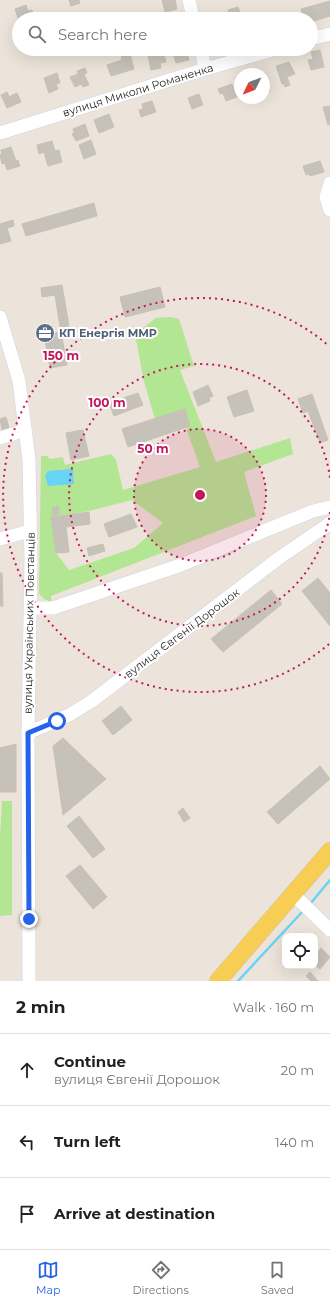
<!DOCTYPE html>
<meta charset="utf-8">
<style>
:root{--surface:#fff;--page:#f2f2f2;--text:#202124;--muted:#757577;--line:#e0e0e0;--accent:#2563eb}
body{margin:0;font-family:Montserrat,sans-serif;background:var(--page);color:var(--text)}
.controls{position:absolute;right:12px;bottom:12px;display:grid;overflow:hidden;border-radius:8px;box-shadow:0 4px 16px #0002}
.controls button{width:36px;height:36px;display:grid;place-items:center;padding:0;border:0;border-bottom:1px solid var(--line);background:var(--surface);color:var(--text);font:20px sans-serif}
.compass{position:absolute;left:234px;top:68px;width:36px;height:36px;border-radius:50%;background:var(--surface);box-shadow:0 4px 16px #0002;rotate:227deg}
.stop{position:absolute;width:12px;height:12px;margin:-9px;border:3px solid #2563eb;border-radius:50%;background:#fff}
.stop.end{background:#2563eb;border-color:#fff;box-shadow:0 1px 4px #0008}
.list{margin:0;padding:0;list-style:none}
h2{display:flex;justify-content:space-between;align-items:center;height:52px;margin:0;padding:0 16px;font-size:17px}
h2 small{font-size:13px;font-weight:400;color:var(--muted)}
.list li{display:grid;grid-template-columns:26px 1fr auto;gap:12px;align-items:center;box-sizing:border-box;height:72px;padding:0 16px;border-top:1px solid var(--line)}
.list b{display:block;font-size:15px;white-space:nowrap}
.list p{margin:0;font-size:13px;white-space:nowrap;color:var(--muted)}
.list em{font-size:13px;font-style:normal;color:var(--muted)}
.icon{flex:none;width:22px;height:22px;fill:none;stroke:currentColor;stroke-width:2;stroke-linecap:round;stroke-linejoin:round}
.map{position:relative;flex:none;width:330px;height:981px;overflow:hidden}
.search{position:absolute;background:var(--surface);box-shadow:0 4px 16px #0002;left:12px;right:12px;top:12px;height:44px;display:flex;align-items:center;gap:10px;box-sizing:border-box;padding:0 14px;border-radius:22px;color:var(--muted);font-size:15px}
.sheet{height:268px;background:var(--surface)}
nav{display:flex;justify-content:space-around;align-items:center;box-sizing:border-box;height:56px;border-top:1px solid var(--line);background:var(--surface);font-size:11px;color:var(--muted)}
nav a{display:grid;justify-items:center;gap:2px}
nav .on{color:var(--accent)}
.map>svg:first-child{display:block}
.green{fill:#b2e693;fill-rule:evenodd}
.water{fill:#67d3f5}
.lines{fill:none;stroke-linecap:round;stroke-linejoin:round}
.stream{stroke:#67d3f5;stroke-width:2.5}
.building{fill:#c7c2b9;stroke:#c8c0b4}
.minor-casing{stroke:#cfd4e3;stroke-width:14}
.major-casing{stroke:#c7c7c7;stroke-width:18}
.minor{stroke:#fff;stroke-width:13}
.major{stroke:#f8cd54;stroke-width:17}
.route{stroke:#2563eb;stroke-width:5}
.ring{fill:none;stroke:#c2185b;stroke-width:2;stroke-dasharray:2 4}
.labels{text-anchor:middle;stroke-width:4;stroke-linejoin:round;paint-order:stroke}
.street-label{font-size:11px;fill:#292929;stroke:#fff}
.service-label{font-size:11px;font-weight:bold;fill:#4e5e75;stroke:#fff;text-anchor:start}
.centre{fill:#c2185b;stroke:#fff;stroke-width:2}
.ring-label{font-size:12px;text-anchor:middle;font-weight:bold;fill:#c2185b;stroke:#fff;stroke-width:4;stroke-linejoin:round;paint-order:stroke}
</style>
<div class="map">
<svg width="330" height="981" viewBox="0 0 330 981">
<rect width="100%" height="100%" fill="#ece4da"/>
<g class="green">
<path d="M 170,317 L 179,319 L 194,366 L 180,370 L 216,462 L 290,438 L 293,454 L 244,472 L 256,516 L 51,596 L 51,602 L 44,599 L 39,594 L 39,589 L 41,456 L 48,456 L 49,459 L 63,457 L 65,465 L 111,454 L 116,460 L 123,490 L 200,467 L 186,428 L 190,426 L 185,409 L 155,419 L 144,382 L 135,334 L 156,318 ZM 132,500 L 163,523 L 134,548 L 69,570 L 56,553 L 51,517 L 89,511 Z"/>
<path d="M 2,801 L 12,801 L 12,915 L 0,916 L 0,837 Z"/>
</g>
<path class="water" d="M 73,469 L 74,484 L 48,486 L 45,476 L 48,471 Z"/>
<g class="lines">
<g class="stream">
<path d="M 310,904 L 330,880"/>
<path d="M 238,981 L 304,910"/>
</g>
</g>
<g class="building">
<path d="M 69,0 L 79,0 L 80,3 L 71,6 Z"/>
<path d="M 162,0 L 175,0 L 177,9 L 165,12 Z"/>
<path d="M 330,1 L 330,16 L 311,22 L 311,19 L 304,19 L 301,9 Z"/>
<path d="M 26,5 L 28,11 L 32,10 L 35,19 L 19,19 L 19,21 L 15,9 Z"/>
<path d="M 238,7 L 241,15 L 231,19 L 228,10 Z"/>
<path d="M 158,49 L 159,55 L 164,54 L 166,62 L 160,63 L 161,68 L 151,70 L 147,50 Z"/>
<path d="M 186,49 L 189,60 L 176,63 L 172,50 Z"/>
<path d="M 320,50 L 324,67 L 311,70 L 308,60 L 313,59 L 311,52 Z"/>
<path d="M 130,54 L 134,69 L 111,76 L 107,65 L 122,60 L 121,57 Z"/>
<path d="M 289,62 L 295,74 L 287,77 L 290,85 L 285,87 L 284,84 L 282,84 L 276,66 Z"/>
<path d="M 85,68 L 87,73 L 84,74 L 89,85 L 83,87 L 81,84 L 75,87 L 70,77 L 78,74 L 77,71 Z"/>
<path d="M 57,73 L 60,83 L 56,84 L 58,89 L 49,93 L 44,78 Z"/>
<path d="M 264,79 L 266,79 L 270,91 L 264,93 Z"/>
<path d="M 232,84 L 237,97 L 226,101 L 223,93 L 220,94 L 218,89 Z"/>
<path d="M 7,92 L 9,97 L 17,93 L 21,102 L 7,108 L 1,95 Z"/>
<path d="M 199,94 L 203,105 L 192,109 L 188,98 Z"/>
<path d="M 152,101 L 156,112 L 141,117 L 139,110 L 143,109 L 142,104 Z"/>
<path d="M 330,106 L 330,124 L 328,125 L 323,107 Z"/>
<path d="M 109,114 L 114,127 L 99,133 L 94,120 Z"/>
<path d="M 85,124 L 89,136 L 76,141 L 72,134 L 74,133 L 73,129 Z"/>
<path d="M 91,140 L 96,154 L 84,159 L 79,145 Z"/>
<path d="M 52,141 L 55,151 L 59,150 L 62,162 L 48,166 L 44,152 L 39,154 L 37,145 Z"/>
<path d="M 11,147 L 16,161 L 18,160 L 20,166 L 7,170 L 5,163 L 2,164 L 0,155 L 2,154 L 1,150 Z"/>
<path d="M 320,161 L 324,172 L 310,176 L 309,174 L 306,175 L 303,166 Z"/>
<path d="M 94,203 L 97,216 L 26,236 L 22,224 Z"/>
<path d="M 13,220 L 14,226 L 7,228 L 11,241 L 0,244 L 0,224 Z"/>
<path d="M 62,285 L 69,326 L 60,327 L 55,295 L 42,297 L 41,288 Z"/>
<path d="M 160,287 L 165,307 L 125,317 L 120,297 Z"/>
<path d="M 61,332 L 67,365 L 50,368 L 44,335 Z"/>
<path d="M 208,385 L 213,396 L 209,398 L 210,401 L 198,406 L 193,392 Z"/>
<path d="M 247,390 L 254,411 L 234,417 L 227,397 Z"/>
<path d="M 138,393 L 143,405 L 114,416 L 109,403 Z"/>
<path d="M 312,394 L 328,440 L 320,443 L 308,411 L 303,413 L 298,399 Z"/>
<path d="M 185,409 L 190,426 L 128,447 L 122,429 Z"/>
<path d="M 6,417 L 9,428 L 2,430 L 0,419 Z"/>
<path d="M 83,430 L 89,456 L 71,460 L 66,433 Z"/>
<path d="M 58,506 L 59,514 L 53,515 L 52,508 Z"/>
<path d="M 89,512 L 90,524 L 66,527 L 69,552 L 56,553 L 51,517 Z"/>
<path d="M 131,514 L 137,527 L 109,537 L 104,524 Z"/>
<path d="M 103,544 L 105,551 L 89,556 L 87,548 Z"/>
<path d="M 0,573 L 2,573 L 3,606 L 0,606 Z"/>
<path d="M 318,578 L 330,593 L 330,626 L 302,591 Z"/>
<path d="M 271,590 L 282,604 L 223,652 L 211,639 Z"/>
<path d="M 121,706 L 132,720 L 113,735 L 102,721 Z"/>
<path d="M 63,738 L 106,779 L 63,815 L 53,746 Z"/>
<path d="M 16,744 L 16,787 L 0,788 L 0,748 Z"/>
<path d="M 320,766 L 330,779 L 278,824 L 267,812 Z"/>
<path d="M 16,787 L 16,792 L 0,792 L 0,788 Z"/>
<path d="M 183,808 L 190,818 L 184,822 L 178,812 Z"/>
<path d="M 79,816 L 105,849 L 93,858 L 67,826 Z"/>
<path d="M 80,865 L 107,897 L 93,909 L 66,876 Z"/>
<path d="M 321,948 L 330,957 L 320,969 L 315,965 L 315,951 L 318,952 Z"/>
<path d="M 310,972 L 318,981 L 311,981 L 306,976 Z"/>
</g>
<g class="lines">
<g class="minor-casing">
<g id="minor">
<path d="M 189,0 L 193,19"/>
<path d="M 311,39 L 330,34"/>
<path d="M 201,49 L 205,69"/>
<path d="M 0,133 L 205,69 L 276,49"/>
<path d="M 330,183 L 326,197 L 330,210"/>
<path d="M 0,317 L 19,381 L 29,460 L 31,559 L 28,733 L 29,981"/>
<path d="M 0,438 L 25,430"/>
<path d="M 0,539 L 30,531"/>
<path d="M 31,608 L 53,608 L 181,565 L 313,511 L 330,507"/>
<path d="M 28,733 L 69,715 L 92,701 L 279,558 L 330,523"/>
<path d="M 293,894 L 330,930"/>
</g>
</g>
<g class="major-casing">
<path id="major" d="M 218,981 L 330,851"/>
</g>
<use href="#minor" class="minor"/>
<use href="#major" class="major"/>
</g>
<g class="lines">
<path class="route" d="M 29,919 L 28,733 L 57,721"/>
</g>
<circle cx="200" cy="495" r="66" fill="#c2185b" fill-opacity=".12"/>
<g class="ring">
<circle cx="200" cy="495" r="66"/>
<path d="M330 512A131 131 0 1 1 330 478"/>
<path d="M329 644A197 197 0 1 1 329 346"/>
</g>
<defs>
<g id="office-disc" transform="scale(1)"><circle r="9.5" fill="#5c6f8a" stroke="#fff"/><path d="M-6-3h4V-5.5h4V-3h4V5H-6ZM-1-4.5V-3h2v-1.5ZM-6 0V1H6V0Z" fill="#fff"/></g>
</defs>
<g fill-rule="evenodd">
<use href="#office-disc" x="45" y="333"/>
</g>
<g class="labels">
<g class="street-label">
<text transform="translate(138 90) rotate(-17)" y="4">вулиця Миколи Романенка</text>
<text transform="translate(29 623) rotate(-89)" y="4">вулиця Українських Повстанців</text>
<text transform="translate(182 633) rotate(-37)" y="4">вулиця Євгенії Дорошок</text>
</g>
<g class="service-label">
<text x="59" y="337">КП Енергія ММР</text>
</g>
</g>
<circle cx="200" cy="495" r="6" class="centre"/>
<g class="ring-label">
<text x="61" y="360">150 m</text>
<text x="107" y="407">100 m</text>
<text x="153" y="453">50 m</text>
</g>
</svg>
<div class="controls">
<button><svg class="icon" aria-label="locate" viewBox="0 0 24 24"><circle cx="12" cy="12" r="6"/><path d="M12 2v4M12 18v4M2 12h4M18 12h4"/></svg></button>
</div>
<svg class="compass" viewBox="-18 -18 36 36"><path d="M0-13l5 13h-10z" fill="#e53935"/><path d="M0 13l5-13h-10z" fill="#757577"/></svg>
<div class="stop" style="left:57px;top:721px"></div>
<div class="stop end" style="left:29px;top:919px"></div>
<div class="search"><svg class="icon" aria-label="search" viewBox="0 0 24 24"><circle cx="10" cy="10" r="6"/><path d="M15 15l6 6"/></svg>Search here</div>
</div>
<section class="sheet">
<h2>2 min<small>Walk · 160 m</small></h2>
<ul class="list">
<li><svg class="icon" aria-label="ahead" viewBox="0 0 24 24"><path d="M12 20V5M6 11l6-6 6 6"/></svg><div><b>Continue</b><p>вулиця Євгенії Дорошок</p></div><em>20 m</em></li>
<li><svg class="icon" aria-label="left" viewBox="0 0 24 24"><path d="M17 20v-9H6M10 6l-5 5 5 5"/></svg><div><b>Turn left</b></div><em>140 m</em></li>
<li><svg class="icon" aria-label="arrive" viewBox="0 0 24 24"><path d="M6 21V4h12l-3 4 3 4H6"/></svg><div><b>Arrive at destination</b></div></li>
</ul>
</section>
<nav>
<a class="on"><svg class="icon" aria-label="map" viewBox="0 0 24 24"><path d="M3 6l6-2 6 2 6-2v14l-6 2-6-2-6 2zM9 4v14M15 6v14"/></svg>Map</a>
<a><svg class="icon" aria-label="directions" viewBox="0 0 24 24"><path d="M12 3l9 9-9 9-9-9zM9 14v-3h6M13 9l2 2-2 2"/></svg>Directions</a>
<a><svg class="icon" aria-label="saved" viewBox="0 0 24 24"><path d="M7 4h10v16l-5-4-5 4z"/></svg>Saved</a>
</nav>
